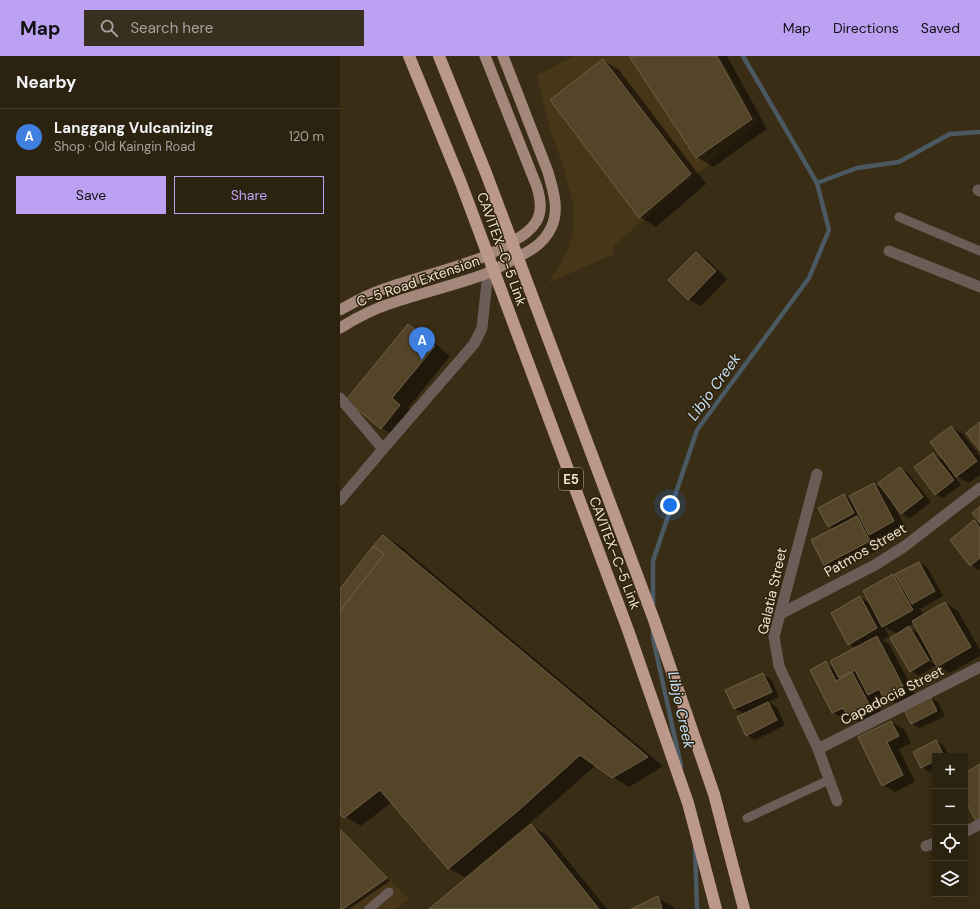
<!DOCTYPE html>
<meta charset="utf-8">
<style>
:root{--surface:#2c2210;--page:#382f1e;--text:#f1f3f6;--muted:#a6a49f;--line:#483f30;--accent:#bca0f2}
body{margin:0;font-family:"DM Sans",sans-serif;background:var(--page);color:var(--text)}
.controls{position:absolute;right:12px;bottom:12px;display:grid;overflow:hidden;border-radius:0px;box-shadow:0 4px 16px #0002}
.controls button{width:36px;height:36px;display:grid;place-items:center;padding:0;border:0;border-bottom:1px solid var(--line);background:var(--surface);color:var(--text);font:20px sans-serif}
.you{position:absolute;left:330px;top:449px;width:14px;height:14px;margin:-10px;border:3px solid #fff;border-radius:50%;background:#1a73e8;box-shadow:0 0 0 6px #1a73e833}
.badge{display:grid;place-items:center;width:26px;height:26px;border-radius:50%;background:var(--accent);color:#fff;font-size:13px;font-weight:700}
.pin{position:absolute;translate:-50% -33px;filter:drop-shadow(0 1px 2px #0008)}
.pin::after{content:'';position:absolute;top:21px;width:14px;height:12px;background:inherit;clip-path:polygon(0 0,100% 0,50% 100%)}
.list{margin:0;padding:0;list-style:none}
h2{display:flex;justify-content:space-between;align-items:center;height:52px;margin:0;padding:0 16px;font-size:17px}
h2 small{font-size:13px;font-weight:400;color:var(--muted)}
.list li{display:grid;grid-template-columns:26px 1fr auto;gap:12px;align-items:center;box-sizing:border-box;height:56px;padding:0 16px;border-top:1px solid var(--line)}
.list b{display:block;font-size:15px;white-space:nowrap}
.list p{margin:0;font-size:13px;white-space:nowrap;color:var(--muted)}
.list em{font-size:13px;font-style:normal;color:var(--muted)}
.actions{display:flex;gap:8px;padding:12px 16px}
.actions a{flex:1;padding:9px 0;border:1px solid var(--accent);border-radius:0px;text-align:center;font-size:14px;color:var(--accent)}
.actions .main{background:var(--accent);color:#111}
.icon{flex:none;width:22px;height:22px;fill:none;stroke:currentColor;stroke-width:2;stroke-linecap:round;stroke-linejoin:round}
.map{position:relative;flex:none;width:640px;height:853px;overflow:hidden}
header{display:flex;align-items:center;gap:24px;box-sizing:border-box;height:56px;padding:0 20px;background:var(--accent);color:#111}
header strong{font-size:19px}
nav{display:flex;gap:22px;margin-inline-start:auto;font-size:14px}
.search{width:280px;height:36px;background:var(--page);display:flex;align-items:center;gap:10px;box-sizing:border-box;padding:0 14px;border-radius:0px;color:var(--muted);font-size:15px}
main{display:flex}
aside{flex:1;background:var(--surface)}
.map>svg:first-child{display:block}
.built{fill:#473617}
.shadow{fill:#0007;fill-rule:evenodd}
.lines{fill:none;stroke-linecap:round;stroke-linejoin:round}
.stream{stroke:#4b5962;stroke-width:4.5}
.building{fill:#544529;stroke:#706148}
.service{stroke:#6a5c56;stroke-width:9}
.minor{stroke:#6a5c56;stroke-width:11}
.primary{stroke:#a4877b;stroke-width:11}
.motorway{stroke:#bb9889;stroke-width:12}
.labels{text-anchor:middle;stroke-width:3;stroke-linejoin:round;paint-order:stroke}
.shield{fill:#30230b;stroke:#b4aa99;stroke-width:1}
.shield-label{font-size:13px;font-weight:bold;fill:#ede4d6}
.street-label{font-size:14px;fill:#ede4d6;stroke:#30230b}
.water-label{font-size:15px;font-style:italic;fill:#c4e1fa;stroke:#30230b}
</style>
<header>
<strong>Map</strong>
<div class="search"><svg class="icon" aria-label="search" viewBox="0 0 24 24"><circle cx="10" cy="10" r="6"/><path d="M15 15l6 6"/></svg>Search here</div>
<nav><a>Map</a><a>Directions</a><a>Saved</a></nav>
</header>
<main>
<aside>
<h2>Nearby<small></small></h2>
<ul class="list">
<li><span class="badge" style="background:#3f7fe0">A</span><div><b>Langgang Vulcanizing</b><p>Shop · Old Kaingin Road</p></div><em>120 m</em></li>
</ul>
<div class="actions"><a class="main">Save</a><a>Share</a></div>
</aside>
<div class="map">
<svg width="640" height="853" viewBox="0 0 640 853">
<rect width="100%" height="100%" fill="#3a2d15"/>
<g class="built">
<path d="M 234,0 L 380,0 L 418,66 L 273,190 L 274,198 L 208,227 L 223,204 L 229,190 L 233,174 L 233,146 L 222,107 L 209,70 L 197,19 Z"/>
<path d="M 0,772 L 69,843 L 56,853 L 0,853 Z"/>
</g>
<g class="shadow">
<path d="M 290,0 L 387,0 L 427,73 L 373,111 L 357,101 Z"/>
<path d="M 263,4 L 279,14 L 366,128 L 316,171 L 300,161 Z"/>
<path d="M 356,197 L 368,204 L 387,223 L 361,250 L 348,243 Z"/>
<path d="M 69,270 L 85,279 L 110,300 L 68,352 L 76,359 L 58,381 L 41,372 Z"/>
<path d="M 611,371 L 623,378 L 640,400 L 640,419 L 629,427 L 613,418 L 621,429 L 603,442 L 595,438 L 593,398 L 605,405 Z"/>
<path d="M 560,412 L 568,417 L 591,446 L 570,462 L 562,457 L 553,446 L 552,446 L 566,473 L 542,485 L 536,482 L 542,492 L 497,515 L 484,508 L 494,473 L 489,470 L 504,439 L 512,444 L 534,428 L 544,434 Z"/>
<path d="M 634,466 L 640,469 L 640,513 L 639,514 L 631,509 Z"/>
<path d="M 43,480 L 59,489 L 323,710 L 289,731 L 273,721 L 256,709 L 196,762 L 125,821 L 108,812 L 52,746 L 21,770 L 0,758 L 0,535 Z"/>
<path d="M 579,507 L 587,511 L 603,540 L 580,553 L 584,560 L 605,547 L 618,555 L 640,594 L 640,600 L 610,617 L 598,610 L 597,607 L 586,601 L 585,603 L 596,609 L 579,620 L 571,615 L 551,582 L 557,578 L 544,571 L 549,580 L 542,584 L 549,588 L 575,638 L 556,647 L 547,642 L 541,645 L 533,640 L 541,655 L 520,666 L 511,661 L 505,664 L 493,656 L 486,607 L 495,612 L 516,592 L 509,588 L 520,541 L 531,548 L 553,520 L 559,523 ZM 574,567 L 580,578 L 568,571 Z"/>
<path d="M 423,618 L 431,623 L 439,641 L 428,646 L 437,651 L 445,669 L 415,684 L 407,679 L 405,658 L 395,653 L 387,635 Z"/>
<path d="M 590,642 L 598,646 L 605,660 L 580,672 L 572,668 Z"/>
<path d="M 551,666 L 564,673 L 571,687 L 559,693 L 575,726 L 555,736 L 543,729 L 519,682 Z"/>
<path d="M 596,685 L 604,690 L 609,700 L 595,700 L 595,714 L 590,716 L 582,711 Z"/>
<path d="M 191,770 L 207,779 L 267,853 L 90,853 Z"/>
<path d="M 0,772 L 50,825 L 9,853 L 0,853 Z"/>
<path d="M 318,842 L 334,851 L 335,853 L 293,853 Z"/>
</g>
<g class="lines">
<g class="stream">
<path d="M 477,127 L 517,112 L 559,106 L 610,78 L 640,76"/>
<path d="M 313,549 L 313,505 L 357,374 L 469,222 L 489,174 L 477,127 L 403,0"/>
<path d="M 313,572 L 313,582 L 341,710"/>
<path d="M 355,792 L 357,853"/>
</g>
</g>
<g class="building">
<path d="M 289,0 L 377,0 L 412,63 L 356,102 Z"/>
<path d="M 263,3 L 351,118 L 299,162 L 210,44 Z"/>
<path d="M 356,196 L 376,215 L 348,244 L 328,224 Z"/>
<path d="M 68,268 L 95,290 L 52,342 L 60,349 L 41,373 L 6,344 Z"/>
<path d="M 640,366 L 640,395 L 626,377 Z"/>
<path d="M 611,370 L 637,405 L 616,421 L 590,386 Z"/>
<path d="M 593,397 L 614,424 L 595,439 L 574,411 Z"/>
<path d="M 560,411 L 583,441 L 561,458 L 538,427 Z"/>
<path d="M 534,427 L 554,465 L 529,479 L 509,440 Z"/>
<path d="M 504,438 L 514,457 L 488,471 L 478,452 Z"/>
<path d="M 640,450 L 640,467 L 632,457 Z"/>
<path d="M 517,460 L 530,485 L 484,509 L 471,484 Z"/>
<path d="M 634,464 L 640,472 L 640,502 L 630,510 L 610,484 Z"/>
<path d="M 43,479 L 308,701 L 272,722 L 240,699 L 180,753 L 108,813 L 40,734 L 4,762 L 0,759 L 0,555 L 44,498 L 33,490 Z"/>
<path d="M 33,490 L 44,498 L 0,555 L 0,533 Z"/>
<path d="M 579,506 L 595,535 L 572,548 L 555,518 Z"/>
<path d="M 553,518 L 573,554 L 542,571 L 523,535 Z"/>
<path d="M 520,540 L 537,572 L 508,589 L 491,557 Z"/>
<path d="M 605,546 L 631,591 L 597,611 L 572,565 Z"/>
<path d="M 569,570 L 589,604 L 570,616 L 550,582 Z"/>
<path d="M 537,580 L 563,630 L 543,641 L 539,633 L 528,639 L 515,614 L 499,622 L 490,605 Z"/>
<path d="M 486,605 L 496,625 L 512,616 L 529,648 L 507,659 L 503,652 L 492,657 L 470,614 Z"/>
<path d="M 423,617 L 432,636 L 394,653 L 385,634 Z"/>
<path d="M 590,641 L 597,655 L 571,668 L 564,654 Z"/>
<path d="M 428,646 L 437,664 L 406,680 L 397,661 Z"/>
<path d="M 551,665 L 559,680 L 547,686 L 563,719 L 542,730 L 518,681 Z"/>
<path d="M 596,684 L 604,700 L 595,700 L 595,705 L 581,712 L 573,696 Z"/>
<path d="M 640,708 L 640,763 L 636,765 L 625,745 L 625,717 Z"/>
<path d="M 191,768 L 259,853 L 89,853 L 150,802 Z"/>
<path d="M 0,773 L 47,822 L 3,853 L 0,853 Z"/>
<path d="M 318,840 L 322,853 L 291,853 Z"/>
</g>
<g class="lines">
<g class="service">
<path d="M 559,161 L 640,195"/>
<path d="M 407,762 L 489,724"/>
<path d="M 29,853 L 49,836"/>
</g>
<g class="minor">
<path d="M 638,134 L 640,135"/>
<path d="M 549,195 L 640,231"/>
<path d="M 0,342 L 43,393"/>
<path d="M 477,418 L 434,581 L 439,610 L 478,693 L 497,745"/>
<path d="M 0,444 L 43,393 L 134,288 L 142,272 L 148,216"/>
<path d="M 440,558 L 535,509 L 565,490 L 640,432"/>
<path d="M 478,693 L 640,611"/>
<path d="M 625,776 L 640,768"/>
<path d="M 586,790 L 595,787"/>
</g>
<g class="primary">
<path d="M 0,254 C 14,246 29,238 44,233 C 77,221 111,214 143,201 C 153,197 162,192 170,187 C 180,181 190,176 196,166 C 203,155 200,142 197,131 L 145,0"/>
<path d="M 0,272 C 16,262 33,253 52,247 C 84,236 116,229 148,217 C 156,213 164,209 172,204 C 188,196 203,189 211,172 C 220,154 213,134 208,116 L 163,0"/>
</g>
<g class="motorway">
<path d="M 69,0 L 121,127 L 288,574 L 348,747 L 376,853"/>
<path d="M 99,0 L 146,117 L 314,564 L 374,738 L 404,853"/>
</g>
</g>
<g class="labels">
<rect class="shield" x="219" y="412" width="24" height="22" rx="3"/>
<g class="shield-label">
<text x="231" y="428">E5</text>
</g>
<g class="street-label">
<text transform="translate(162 193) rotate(70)" y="5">CAVITEX–C-5 Link</text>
<text transform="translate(78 225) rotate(-19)" y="5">C-5 Road Extension</text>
<text transform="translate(525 494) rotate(-30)" y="5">Patmos Street</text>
<text transform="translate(275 497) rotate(69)" y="5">CAVITEX–C-5 Link</text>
<text transform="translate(432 535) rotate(-77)" y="5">Galatia Street</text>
<text transform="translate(552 639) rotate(-27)" y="5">Capadocia Street</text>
</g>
<g class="water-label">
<text transform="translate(374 331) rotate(-54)" y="5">Libjo Creek</text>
<text transform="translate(341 654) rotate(78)" y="5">Libjo Creek</text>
</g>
</g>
</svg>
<div class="controls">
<button>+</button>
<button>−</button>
<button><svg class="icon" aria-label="locate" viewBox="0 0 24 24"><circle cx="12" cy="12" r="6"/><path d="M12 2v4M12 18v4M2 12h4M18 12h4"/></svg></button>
<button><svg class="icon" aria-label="layers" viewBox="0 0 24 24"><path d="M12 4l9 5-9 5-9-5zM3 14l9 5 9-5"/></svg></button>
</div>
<div class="you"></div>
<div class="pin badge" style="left:82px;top:304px;background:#3f7fe0">A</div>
</div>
</main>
